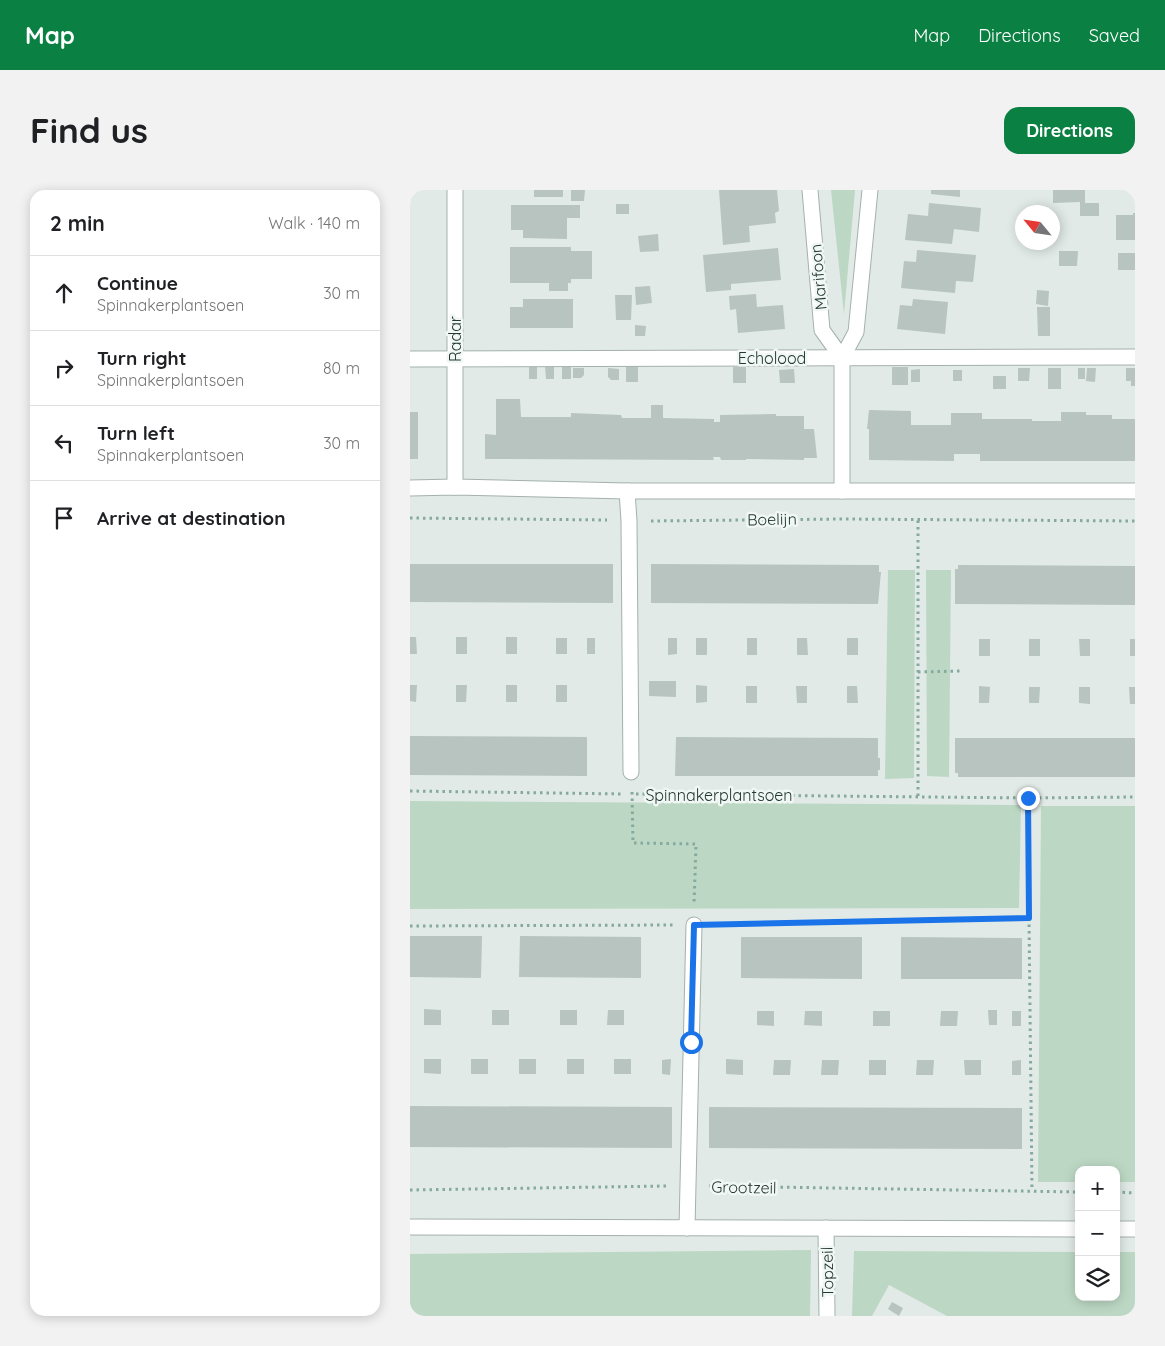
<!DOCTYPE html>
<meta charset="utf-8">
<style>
:root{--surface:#fff;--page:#f2f2f2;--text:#202124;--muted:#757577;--line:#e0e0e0;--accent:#0b8043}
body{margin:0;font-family:Quicksand,sans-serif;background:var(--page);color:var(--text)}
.controls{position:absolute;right:15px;bottom:15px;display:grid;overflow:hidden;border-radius:10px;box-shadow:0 2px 12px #0003}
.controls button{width:45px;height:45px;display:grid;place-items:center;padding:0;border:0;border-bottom:1px solid var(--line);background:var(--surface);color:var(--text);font:25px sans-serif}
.compass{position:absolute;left:605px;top:15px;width:45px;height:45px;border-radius:50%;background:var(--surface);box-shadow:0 2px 12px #0003;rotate:299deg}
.stop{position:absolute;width:15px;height:15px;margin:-11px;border:4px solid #1a73e8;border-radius:50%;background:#fff}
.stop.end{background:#1a73e8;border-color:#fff;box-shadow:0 1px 5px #0008}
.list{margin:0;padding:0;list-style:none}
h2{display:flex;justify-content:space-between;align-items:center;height:65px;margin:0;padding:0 20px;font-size:21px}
h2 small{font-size:16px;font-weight:400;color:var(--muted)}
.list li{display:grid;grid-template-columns:32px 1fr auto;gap:15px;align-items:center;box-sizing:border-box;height:75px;padding:0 20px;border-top:1px solid var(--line)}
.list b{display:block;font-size:19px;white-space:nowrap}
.list p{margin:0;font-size:16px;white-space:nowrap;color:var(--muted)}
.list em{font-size:16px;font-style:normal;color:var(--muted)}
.icon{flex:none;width:28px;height:28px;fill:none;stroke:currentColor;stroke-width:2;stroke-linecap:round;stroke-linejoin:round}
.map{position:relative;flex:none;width:725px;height:1126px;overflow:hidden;border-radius:15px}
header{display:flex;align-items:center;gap:30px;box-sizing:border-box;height:70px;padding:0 25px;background:var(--accent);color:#fff}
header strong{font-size:24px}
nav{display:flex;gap:28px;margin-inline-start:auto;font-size:18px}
.intro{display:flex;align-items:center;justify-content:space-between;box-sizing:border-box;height:120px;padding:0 30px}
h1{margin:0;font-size:35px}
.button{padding:12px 22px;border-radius:15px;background:var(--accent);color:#fff;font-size:18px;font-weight:700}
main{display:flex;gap:30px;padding:0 30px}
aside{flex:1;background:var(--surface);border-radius:15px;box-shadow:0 2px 12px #0003}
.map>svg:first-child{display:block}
.green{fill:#bcd8c4}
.building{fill:#b7c4bf}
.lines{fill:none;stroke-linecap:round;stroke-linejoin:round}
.minor-casing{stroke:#a4b1ac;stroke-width:17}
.path{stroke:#85a99e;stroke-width:3;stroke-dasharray:2.5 4;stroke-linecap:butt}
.minor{stroke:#fff;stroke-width:15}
.route{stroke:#1a73e8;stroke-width:6}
.labels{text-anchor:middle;stroke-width:5;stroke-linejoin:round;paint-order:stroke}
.street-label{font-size:16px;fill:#233832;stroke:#f1f7f4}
</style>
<header>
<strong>Map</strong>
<nav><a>Map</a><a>Directions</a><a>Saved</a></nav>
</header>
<div class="intro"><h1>Find us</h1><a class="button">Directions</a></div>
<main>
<aside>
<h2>2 min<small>Walk · 140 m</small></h2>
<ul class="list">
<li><svg class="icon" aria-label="ahead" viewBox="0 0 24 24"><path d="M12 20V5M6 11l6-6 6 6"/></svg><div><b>Continue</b><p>Spinnakerplantsoen</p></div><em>30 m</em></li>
<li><svg class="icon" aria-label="right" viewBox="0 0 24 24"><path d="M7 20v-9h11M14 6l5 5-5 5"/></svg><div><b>Turn right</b><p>Spinnakerplantsoen</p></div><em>80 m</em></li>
<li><svg class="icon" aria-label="left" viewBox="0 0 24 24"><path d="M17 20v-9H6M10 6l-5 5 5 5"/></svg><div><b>Turn left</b><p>Spinnakerplantsoen</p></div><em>30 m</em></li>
<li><svg class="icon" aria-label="arrive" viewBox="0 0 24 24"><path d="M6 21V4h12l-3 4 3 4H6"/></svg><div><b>Arrive at destination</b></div></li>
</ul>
</aside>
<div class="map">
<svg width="725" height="1126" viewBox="0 0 725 1126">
<rect width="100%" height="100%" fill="#e1eae6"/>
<g class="green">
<path d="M 421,0 L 445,0 L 434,124 Z"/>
<path d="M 478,380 L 505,380 L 504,588 L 475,589 Z"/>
<path d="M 516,380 L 541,380 L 539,587 L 517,586 Z"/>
<path d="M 0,611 L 611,615 L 609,718 L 0,719 Z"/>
<path d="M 631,616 L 725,616 L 725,992 L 706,992 L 706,980 L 669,980 L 669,992 L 628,992 Z"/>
<path d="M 401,1060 L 400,1126 L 0,1126 L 0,1064 Z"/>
<path d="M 444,1061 L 669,1062 L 669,1107 L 706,1107 L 706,1062 L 725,1062 L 725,1126 L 537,1126 L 479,1095 L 462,1126 L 442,1126 Z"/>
</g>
<g class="building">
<rect x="124" y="0" width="29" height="7"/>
<path d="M 161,0 L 175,0 L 174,11 L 161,11 Z"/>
<path d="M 309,0 L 367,0 L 369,21 L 365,23 L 366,33 L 339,36 L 340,52 L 313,55 Z"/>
<path d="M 521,0 L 550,0 L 550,7 L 521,4 Z"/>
<path d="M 643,0 L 675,0 L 675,13 L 689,13 L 689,26 L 670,26 L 670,12 L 643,13 Z"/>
<path d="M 519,13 L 571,18 L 569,42 L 544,39 L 542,54 L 495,50 L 498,24 L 518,26 Z"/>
<rect x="206" y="14" width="13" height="10"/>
<path d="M 101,15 L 170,15 L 170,28 L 157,28 L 157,49 L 113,48 L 113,40 L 101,40 Z"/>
<path d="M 723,23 L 725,23 L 725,50 L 706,50 L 706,25 L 723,25 Z"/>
<path d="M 248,44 L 249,61 L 230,62 L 228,46 Z"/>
<path d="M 100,57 L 161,57 L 161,61 L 182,61 L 182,89 L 161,89 L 161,93 L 158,93 L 158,101 L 139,101 L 139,93 L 100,93 Z"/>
<path d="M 368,58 L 371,90 L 321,94 L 321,100 L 296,102 L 293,65 Z"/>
<path d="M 507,60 L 566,65 L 563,92 L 546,91 L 545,103 L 491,98 L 494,71 L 506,72 Z"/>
<path d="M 649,61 L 668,61 L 667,76 L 649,76 Z"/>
<rect x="708" y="63" width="17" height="17"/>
<path d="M 240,96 L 242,113 L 226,115 L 225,97 Z"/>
<path d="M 627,100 L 639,101 L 638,116 L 626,114 Z"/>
<path d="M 346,104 L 347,117 L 373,115 L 375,139 L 328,143 L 326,119 L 320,120 L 319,106 Z"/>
<path d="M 205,105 L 222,105 L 221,130 L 206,130 Z"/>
<path d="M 113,109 L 163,109 L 163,138 L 100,138 L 100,117 L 113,117 Z"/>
<path d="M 503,109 L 538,112 L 535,144 L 487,139 L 490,115 L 502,116 Z"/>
<path d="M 627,117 L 640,117 L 640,146 L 628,146 Z"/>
<path d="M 225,135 L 236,136 L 235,146 L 225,146 Z"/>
<rect x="119" y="176" width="8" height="13"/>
<path d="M 135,176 L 144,176 L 144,189 L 136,189 Z"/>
<rect x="152" y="176" width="9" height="13"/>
<path d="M 228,176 L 228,192 L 216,192 L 216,177 Z"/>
<rect x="323" y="177" width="13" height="16"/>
<rect x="482" y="177" width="16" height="18"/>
<path d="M 163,178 L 174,178 L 174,185 L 171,188 L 163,188 Z"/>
<path d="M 198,178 L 209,179 L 209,190 L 201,190 L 198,187 Z"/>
<path d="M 608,178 L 620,178 L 619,191 L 608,191 Z"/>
<rect x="638" y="178" width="13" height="21"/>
<rect x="668" y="178" width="7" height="11"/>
<path d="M 677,178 L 686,178 L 685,192 L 676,191 Z"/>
<path d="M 716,178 L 725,178 L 725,196 L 721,196 L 721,191 L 716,191 Z"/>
<path d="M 384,179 L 385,193 L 370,193 L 369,180 Z"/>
<path d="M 510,179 L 510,192 L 501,192 L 501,180 Z"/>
<rect x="543" y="180" width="9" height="11"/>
<rect x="583" y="186" width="13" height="13"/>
<path d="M 86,209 L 110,209 L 111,227 L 161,227 L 161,223 L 211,225 L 212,228 L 241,228 L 241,215 L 253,215 L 253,228 L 304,229 L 304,232 L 310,232 L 310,225 L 366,224 L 366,226 L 394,226 L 394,239 L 404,239 L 407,268 L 394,268 L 394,270 L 336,269 L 336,270 L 311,270 L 310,267 L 303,267 L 304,270 L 75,269 L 75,244 L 86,245 Z"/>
<path d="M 459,220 L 501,221 L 501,235 L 541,235 L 541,223 L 572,223 L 572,229 L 622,229 L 622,231 L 651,231 L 651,222 L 676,222 L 676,225 L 702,225 L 702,229 L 725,229 L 725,271 L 570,271 L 570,264 L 544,264 L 544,271 L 459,270 L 459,239 L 457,239 Z"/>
<rect x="0" y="222" width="8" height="47"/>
<path d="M 0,374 L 203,374 L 203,413 L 0,412 Z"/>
<path d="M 241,374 L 469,375 L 469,382 L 471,382 L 468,414 L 241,413 Z"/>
<path d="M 548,375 L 725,376 L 725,415 L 545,414 L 545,379 L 548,379 Z"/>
<path d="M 0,447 L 6,447 L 7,464 L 0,464 Z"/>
<rect x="46" y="447" width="11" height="17"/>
<rect x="96" y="447" width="11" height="17"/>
<rect x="146" y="448" width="11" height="16"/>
<rect x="177" y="448" width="8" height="16"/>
<path d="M 258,448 L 267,448 L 267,464 L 258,465 Z"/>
<rect x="286" y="448" width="11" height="17"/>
<rect x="337" y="448" width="10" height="17"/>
<path d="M 387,448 L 397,448 L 398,465 L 387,465 Z"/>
<rect x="437" y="448" width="11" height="17"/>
<rect x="569" y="449" width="11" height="17"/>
<rect x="619" y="449" width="11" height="17"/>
<path d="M 669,449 L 680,449 L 680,466 L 670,466 Z"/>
<rect x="720" y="449" width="5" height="17"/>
<path d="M 239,491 L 266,491 L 266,507 L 239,506 Z"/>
<path d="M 0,495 L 7,495 L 6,512 L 0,511 Z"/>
<path d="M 46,495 L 57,495 L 56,512 L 46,512 Z"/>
<rect x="96" y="495" width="11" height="17"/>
<rect x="146" y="495" width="11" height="17"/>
<path d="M 286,495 L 297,496 L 297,512 L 286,513 Z"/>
<rect x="336" y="496" width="11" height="17"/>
<path d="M 386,496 L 397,496 L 397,513 L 387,513 Z"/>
<path d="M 437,496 L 447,496 L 448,513 L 437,513 Z"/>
<path d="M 569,496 L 580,497 L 579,513 L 569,513 Z"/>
<path d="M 619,497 L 630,497 L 629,513 L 619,513 Z"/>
<path d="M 669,497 L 680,497 L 680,514 L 669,513 Z"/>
<path d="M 719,497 L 725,497 L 725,514 L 720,514 Z"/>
<path d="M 0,546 L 177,547 L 177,586 L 0,585 Z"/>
<path d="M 266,547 L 468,548 L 468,568 L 470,568 L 470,580 L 468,580 L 468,586 L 265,586 Z"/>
<path d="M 545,548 L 725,548 L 725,587 L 548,587 L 548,583 L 545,583 Z"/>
<path d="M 0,746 L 72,746 L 71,788 L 0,787 Z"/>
<path d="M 110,746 L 231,747 L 231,788 L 109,787 Z"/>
<path d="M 331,747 L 452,747 L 452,789 L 331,788 Z"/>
<path d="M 491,747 L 612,748 L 612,789 L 491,789 Z"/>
<path d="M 14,819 L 31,820 L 31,835 L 14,835 Z"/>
<rect x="82" y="820" width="17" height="15"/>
<rect x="150" y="820" width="17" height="15"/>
<path d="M 198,820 L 214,820 L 214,835 L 197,835 Z"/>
<path d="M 578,820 L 587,820 L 587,835 L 579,835 Z"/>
<path d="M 347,821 L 364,821 L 364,836 L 347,835 Z"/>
<path d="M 395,821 L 412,821 L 412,836 L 394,835 Z"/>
<rect x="463" y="821" width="17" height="15"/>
<path d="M 531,821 L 548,821 L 547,836 L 530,836 Z"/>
<rect x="602" y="821" width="9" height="15"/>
<path d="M 14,869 L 31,869 L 31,884 L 14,883 Z"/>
<rect x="61" y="869" width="17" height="15"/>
<rect x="109" y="869" width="17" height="15"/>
<rect x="157" y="869" width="17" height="15"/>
<rect x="204" y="869" width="17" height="15"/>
<path d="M 261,869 L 260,885 L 252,884 L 252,870 Z"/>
<path d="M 316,869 L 333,870 L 333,885 L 316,884 Z"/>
<path d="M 364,870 L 381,870 L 380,885 L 363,885 Z"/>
<path d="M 412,870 L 429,870 L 428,885 L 411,885 Z"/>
<rect x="459" y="870" width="17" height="15"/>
<path d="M 507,870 L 524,870 L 523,885 L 506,885 Z"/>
<path d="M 554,870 L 571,870 L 571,885 L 555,885 Z"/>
<path d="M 611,870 L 611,885 L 602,885 L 602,871 Z"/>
<path d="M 0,916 L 262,917 L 262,958 L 0,957 Z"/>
<path d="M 299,917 L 612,918 L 612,959 L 299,958 Z"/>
<path d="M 482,1112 L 493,1118 L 489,1126 L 478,1119 Z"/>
</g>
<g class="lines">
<g class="minor-casing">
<g id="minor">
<path d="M 45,0 L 45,297"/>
<path d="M 400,0 L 412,140 L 432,168 L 432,301"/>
<path d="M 432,168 L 446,142 L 460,0"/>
<path d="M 0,169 L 725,167"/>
<path d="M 0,298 L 45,297 L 217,301 L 725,301"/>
<path d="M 217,301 L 219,331 L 221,582"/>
<path d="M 0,1037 L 669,1039"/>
<path d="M 277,1038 L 284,735"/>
<path d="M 416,1038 L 417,1126"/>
<path d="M 706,1039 L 725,1039"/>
</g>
</g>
<g class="path">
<path d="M 0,328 L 197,330"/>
<path d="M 241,331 L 433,329 L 725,331"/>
<path d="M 508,482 L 551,481"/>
<path d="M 0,601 L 214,604"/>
<path d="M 222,602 L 223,653 L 286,654 L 284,715"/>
<path d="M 226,604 L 618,608 L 725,607"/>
<path d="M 508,606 L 508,329"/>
<path d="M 619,728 L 622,1001"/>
<path d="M 305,735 L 619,728 L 618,608"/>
<path d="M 0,736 L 263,735"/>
<path d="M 299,996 L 669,1002"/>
<path d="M 0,1000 L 256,996"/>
<path d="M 706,1002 L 725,1003"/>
</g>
<use href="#minor" class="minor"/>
</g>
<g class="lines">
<path class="route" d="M 281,852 L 284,735 L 619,728 L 618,608"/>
</g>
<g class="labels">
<g class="street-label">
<text transform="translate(408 87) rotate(-95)" y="6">Marifoon</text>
<text transform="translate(45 149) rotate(-90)" y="6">Radar</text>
<text x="362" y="174">Echolood</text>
<text transform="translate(362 329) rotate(-1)" y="6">Boelijn</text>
<text x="309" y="611">Spinnakerplantsoen</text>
<text transform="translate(334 997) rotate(1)" y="6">Grootzeil</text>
<text transform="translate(417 1082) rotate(-91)" y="6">Topzeil</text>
</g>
</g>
</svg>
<div class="controls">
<button>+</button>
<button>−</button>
<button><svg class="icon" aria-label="layers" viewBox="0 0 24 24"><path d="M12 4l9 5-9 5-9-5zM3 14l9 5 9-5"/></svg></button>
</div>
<svg class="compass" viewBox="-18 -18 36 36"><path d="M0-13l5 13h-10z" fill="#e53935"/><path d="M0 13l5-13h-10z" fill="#757577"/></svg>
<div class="stop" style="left:281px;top:852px"></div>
<div class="stop end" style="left:618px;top:608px"></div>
</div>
</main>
